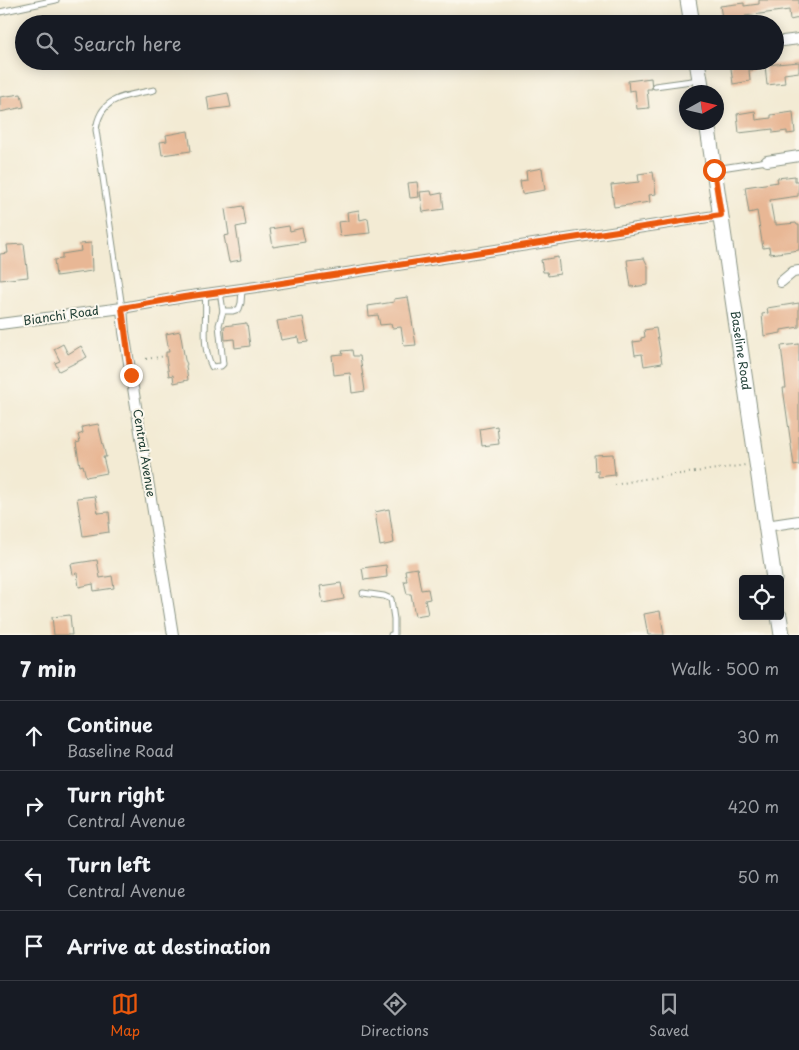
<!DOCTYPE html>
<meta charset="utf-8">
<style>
:root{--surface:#171b24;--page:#20242c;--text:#f1f3f6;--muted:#9ea1a6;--line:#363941;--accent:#ea580c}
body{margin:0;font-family:"Playpen Sans",sans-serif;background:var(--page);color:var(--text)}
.controls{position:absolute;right:15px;bottom:15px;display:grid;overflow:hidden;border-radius:5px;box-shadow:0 2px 12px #0003}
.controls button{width:45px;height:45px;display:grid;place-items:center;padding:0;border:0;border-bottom:1px solid var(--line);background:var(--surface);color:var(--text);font:25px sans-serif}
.compass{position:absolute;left:679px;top:85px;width:45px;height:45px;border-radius:50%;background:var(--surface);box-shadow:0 2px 12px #0003;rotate:82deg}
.stop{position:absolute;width:15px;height:15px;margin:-11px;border:4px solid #ea580c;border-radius:50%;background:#fff}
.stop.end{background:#ea580c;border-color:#fff;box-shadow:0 1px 5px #0008}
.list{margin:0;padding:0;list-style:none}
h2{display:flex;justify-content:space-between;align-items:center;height:65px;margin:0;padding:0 20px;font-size:21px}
h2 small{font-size:16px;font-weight:400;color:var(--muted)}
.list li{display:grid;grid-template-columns:32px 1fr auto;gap:15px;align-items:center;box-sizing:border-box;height:70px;padding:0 20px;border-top:1px solid var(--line)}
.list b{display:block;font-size:19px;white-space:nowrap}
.list p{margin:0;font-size:16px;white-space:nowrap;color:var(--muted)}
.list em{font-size:16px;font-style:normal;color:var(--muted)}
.icon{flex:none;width:28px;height:28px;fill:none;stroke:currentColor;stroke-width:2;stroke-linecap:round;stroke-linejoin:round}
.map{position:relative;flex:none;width:799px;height:635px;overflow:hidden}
.search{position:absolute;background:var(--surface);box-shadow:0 2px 12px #0003;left:15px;right:15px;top:15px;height:55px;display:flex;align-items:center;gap:12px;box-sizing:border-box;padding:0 18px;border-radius:28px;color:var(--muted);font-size:19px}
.sheet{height:345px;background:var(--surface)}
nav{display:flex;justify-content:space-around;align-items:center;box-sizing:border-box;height:70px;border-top:1px solid var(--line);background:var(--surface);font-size:14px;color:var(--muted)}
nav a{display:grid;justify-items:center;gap:2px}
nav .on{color:var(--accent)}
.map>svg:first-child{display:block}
.building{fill:#e8b795}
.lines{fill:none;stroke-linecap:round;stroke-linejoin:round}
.service-casing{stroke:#899484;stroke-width:7}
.minor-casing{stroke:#899484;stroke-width:12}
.primary-casing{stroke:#899484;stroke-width:17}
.path{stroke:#899484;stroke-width:2;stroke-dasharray:1 4;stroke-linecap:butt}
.service{stroke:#fff;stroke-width:5}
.minor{stroke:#fff;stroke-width:10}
.primary{stroke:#fff;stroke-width:15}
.route{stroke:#ea580c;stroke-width:6}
.labels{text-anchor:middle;stroke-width:4;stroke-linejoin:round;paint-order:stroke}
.street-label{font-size:12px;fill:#1f3d34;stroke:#fbf7ec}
</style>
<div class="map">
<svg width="799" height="635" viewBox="0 0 799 635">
<rect width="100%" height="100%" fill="#fbf7ec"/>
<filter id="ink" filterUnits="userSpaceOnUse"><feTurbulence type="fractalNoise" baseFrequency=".02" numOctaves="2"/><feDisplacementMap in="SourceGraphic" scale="10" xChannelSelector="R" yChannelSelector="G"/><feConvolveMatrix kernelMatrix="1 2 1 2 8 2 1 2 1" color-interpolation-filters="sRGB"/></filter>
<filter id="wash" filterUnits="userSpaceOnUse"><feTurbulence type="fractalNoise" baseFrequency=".0096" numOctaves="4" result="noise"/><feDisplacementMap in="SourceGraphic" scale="20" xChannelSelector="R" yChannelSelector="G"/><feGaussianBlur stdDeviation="1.12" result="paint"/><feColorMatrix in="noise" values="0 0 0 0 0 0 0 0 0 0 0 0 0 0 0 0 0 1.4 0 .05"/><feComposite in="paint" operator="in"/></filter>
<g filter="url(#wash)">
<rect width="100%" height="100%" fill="#f3ebd4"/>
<g id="blocks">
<g class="building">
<path d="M 759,0 L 799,0 L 799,18 L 790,20 L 789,10 L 745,16 L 746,24 L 723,24 L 720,6 L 744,3 L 744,6 L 759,4 Z"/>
<path d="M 730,61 L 752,61 L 753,70 L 749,70 L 750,81 L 733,84 Z"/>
<path d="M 799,62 L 799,72 L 784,74 L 785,83 L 767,85 L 765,65 Z"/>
<path d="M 651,78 L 652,89 L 647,89 L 649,108 L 637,109 L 635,90 L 629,91 L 628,81 Z"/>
<path d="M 228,93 L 231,107 L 209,110 L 207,97 Z"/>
<path d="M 21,94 L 24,107 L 0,112 L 0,97 Z"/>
<path d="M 755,111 L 756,120 L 771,118 L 771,115 L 793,112 L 795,133 L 787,134 L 787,131 L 773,133 L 773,129 L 739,133 L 737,114 Z"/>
<path d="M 188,131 L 191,151 L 162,155 L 160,142 L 167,141 L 166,135 Z"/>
<path d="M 542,168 L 545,190 L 522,194 L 520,181 L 527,180 L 526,171 Z"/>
<path d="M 653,172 L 656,194 L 649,195 L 650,202 L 614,207 L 611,185 L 639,182 L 638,174 Z"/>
<path d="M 795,176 L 795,181 L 799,181 L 798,196 L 770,200 L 774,222 L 776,222 L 776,225 L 796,223 L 797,225 L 799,225 L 799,250 L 770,254 L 769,247 L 763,248 L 757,211 L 749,213 L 745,187 L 778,182 L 777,178 Z"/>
<path d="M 417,182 L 419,197 L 410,198 L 408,183 Z"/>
<path d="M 431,191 L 432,195 L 442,193 L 444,209 L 423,212 L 420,192 Z"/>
<path d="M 243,206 L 246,225 L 236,227 L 241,260 L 229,262 L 224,236 L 229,235 L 225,209 Z"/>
<path d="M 359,210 L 360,220 L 368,218 L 370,233 L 340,236 L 338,222 L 348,221 L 347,212 Z"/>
<path d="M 289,226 L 290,231 L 302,228 L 305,242 L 273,247 L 270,229 Z"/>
<path d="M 91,243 L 92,271 L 56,276 L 54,260 L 62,259 L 62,254 L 81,251 L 80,244 Z"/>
<path d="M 24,244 L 28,277 L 0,280 L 0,254 L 8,253 L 7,245 Z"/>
<path d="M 558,257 L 560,274 L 548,276 L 547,272 L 543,272 L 541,260 Z"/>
<path d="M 644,258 L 648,266 L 648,285 L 631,287 L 627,260 Z"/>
<path d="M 408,297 L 416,345 L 404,346 L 401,327 L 392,328 L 391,324 L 380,325 L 378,315 L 369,316 L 368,306 L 394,302 L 394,299 Z"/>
<path d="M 799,303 L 799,327 L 781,330 L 781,333 L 764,336 L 762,314 L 768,313 L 767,308 Z"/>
<path d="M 303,317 L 308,342 L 299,343 L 298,337 L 281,340 L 277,321 Z"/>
<path d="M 247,323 L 250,346 L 235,348 L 234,339 L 225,340 L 224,326 Z"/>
<path d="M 656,328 L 662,363 L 644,366 L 642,354 L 635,355 L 633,342 L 641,341 L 641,338 L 645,337 L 644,330 Z"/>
<path d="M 180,331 L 185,360 L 187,364 L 186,366 L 188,380 L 174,383 L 173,375 L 169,376 L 166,357 L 166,352 L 169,352 L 166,334 Z"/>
<path d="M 63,344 L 68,354 L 81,346 L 87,357 L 59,371 L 55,363 L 60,361 L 54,349 Z"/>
<path d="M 799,344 L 799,465 L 794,466 L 783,388 L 786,388 L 781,346 Z"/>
<path d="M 352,350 L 353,356 L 360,356 L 365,391 L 352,393 L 350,373 L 334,375 L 332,355 L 343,354 L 342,351 Z"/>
<path d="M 98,424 L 106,457 L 103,457 L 107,473 L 86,477 L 83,465 L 80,466 L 76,443 L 80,442 L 78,435 L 83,433 L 82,427 Z"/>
<path d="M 497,426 L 499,444 L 482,446 L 480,429 Z"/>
<path d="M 613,454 L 615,475 L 598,477 L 598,470 L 595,471 L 594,455 Z"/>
<path d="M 95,496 L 98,513 L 109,512 L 110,523 L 108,523 L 109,532 L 83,536 L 77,498 Z"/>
<path d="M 389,509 L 394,543 L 380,546 L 375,512 Z"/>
<path d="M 97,560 L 100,578 L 112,576 L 114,588 L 94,591 L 93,584 L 79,587 L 77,573 L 73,574 L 71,564 Z"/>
<path d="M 386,565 L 387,577 L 364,580 L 362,568 Z"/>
<path d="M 417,568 L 421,590 L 428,589 L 430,599 L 425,600 L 428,614 L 415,616 L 411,594 L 407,594 L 404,581 L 407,581 L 405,570 Z"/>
<path d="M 341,583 L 344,599 L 323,603 L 320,586 Z"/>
<path d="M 660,611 L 664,635 L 648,635 L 644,614 Z"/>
<path d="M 70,615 L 72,635 L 54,635 L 52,617 Z"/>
</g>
</g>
</g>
<g filter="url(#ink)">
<use href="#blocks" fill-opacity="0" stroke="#899484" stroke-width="1"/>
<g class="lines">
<g class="service-casing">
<g id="service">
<path d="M 0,12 L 56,0"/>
<path d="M 655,86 L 699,80"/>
<path d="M 715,169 L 767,161"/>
<path d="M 220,292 L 223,311 L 233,311 L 239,309 L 241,303 L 242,290"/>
<path d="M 205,294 C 208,319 200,343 212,367 L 221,366 L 223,364 L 219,325 L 223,311"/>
<path d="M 122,308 L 96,130 C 100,96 126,96 154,90"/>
<path d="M 363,593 L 384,596 L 391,599 L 394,619 L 394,635 L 391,635"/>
</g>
</g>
<g class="minor-casing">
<g id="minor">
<path d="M 775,42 L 799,39"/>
<path d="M 767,161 L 799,156"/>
<path d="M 781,282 L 793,272 L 799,271"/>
<path d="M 0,324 L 122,308"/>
<path d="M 766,526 L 799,521"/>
<path d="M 173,635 L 124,332 L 122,308 L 184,297 L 256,287 L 721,215"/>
</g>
</g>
<g class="primary-casing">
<g id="primary">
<path d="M 688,0 L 692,24"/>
<path d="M 697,61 L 702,92"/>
<path id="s1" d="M 707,122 L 774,579"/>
<path d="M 779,616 L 782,635"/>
</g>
</g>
<g class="path">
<path d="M 146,359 L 166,356"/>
<path d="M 615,485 L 637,480 L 746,465"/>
</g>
<use href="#service" class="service"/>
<use href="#minor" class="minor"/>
<use href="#primary" class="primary"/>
</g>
</g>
<g class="lines" filter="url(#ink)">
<path class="route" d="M 131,375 L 122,308 L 184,297 L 256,287 L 721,215 L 714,170"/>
</g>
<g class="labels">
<g class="street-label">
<text transform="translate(61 316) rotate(-8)" y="4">Bianchi Road</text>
<text dy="4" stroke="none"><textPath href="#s1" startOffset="231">Baseline Road</textPath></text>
<text transform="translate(144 453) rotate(81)" y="4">Central Avenue</text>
</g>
</g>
</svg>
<div class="controls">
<button><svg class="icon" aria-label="locate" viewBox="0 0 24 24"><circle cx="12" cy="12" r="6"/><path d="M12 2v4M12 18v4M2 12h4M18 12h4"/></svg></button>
</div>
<svg class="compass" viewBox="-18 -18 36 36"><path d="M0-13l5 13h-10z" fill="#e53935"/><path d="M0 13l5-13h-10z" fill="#9ea1a6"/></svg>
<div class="stop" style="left:714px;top:170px"></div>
<div class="stop end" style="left:131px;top:375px"></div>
<div class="search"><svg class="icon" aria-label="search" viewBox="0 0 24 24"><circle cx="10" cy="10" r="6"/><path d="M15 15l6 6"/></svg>Search here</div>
</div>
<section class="sheet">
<h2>7 min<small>Walk · 500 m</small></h2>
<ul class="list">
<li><svg class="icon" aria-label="ahead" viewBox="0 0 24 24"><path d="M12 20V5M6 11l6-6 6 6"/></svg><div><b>Continue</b><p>Baseline Road</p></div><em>30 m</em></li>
<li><svg class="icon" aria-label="right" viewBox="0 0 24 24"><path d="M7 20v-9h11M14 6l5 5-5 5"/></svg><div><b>Turn right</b><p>Central Avenue</p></div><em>420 m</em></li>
<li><svg class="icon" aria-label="left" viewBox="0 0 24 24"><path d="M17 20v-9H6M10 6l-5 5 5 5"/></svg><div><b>Turn left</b><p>Central Avenue</p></div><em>50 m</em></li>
<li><svg class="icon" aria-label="arrive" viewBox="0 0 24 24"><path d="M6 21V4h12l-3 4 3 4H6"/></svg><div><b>Arrive at destination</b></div></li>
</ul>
</section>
<nav>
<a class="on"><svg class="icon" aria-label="map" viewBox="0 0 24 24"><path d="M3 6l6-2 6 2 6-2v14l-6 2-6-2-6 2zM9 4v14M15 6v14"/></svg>Map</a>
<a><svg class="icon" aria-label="directions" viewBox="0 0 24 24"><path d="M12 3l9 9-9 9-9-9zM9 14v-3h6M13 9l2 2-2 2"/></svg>Directions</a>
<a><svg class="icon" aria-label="saved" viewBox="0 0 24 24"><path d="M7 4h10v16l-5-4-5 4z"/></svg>Saved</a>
</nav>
